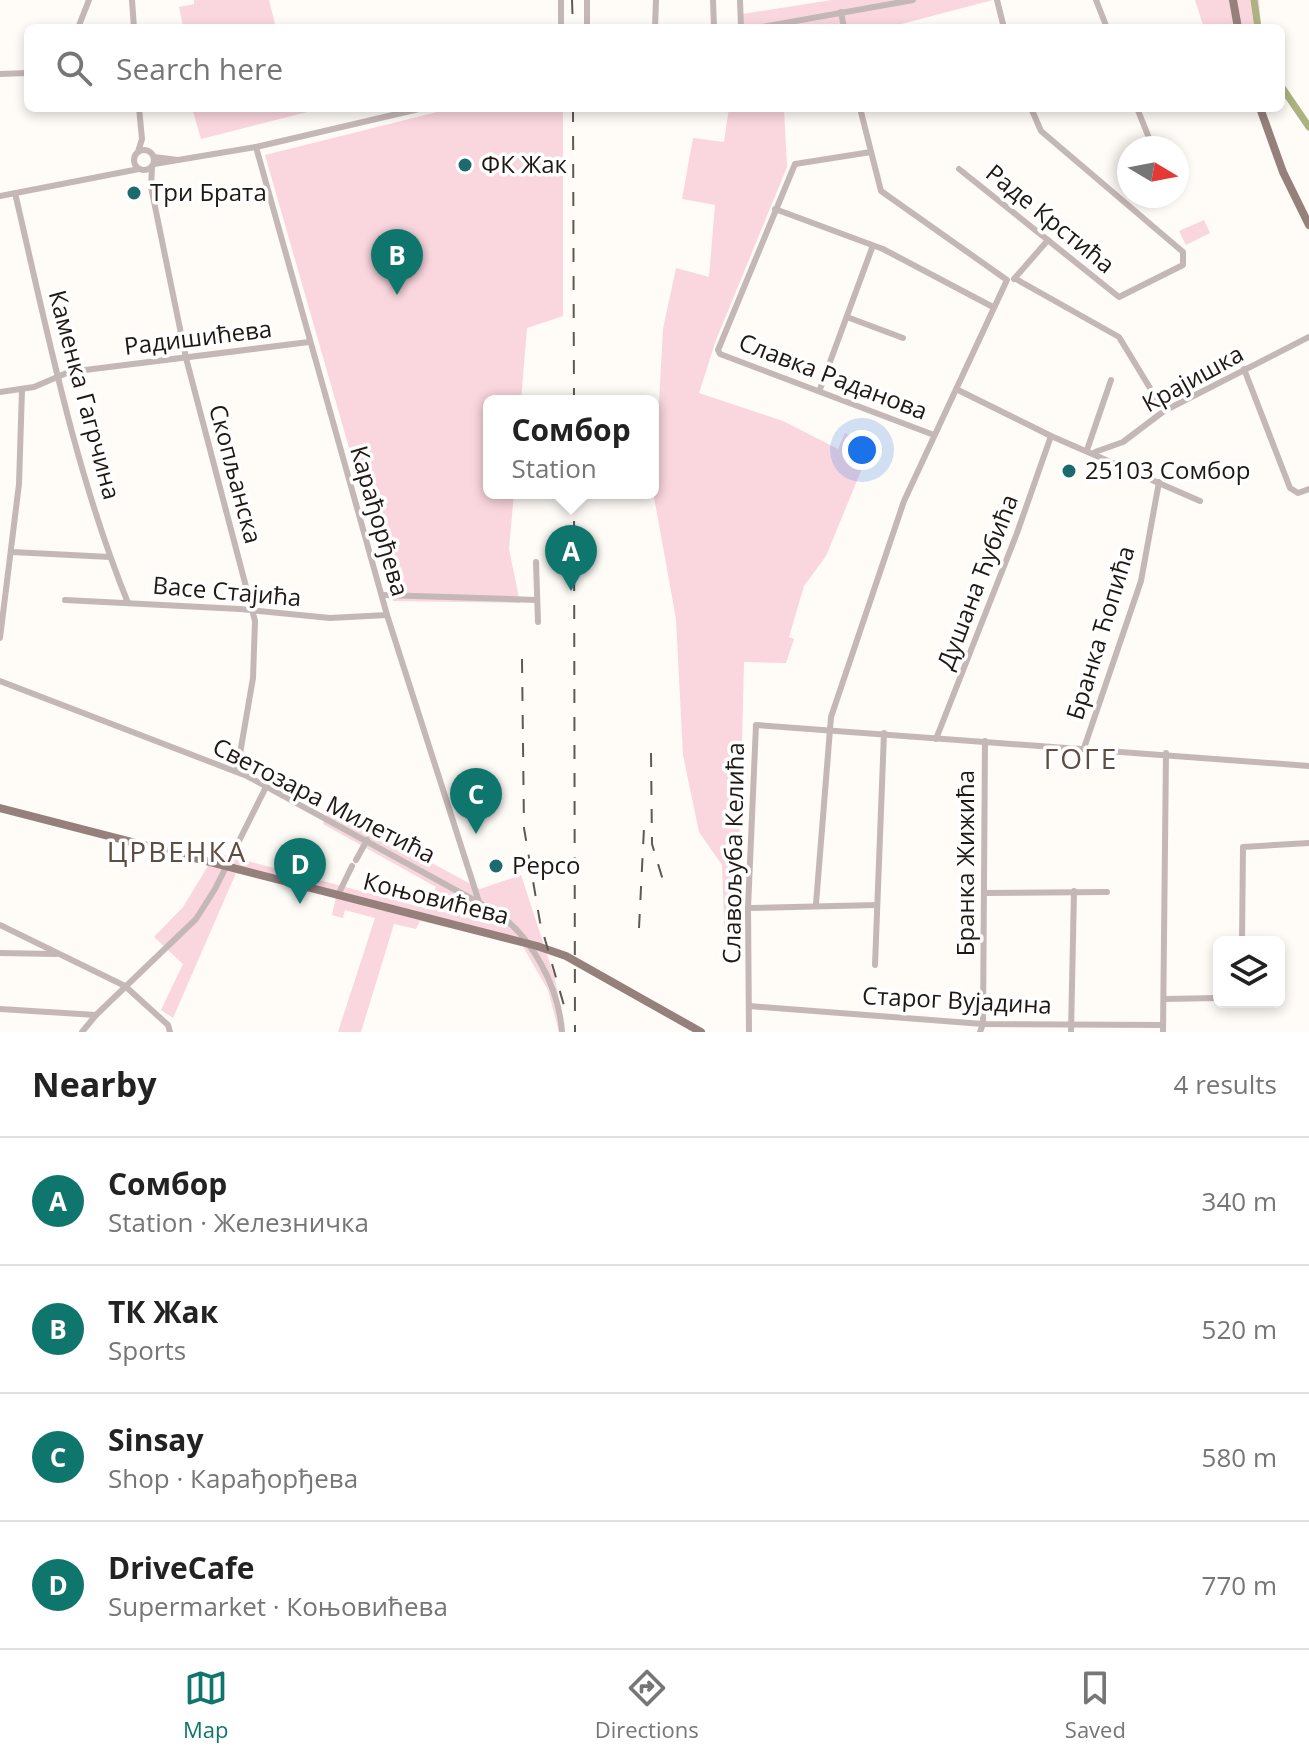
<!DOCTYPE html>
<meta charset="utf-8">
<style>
:root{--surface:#fff;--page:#f2f2f2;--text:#222;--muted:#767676;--line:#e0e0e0;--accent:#0f766e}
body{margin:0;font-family:"Open Sans",sans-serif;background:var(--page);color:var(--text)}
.controls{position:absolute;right:24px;bottom:24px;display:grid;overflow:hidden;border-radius:12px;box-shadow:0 4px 12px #0003}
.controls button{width:72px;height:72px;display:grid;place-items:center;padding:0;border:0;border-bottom:2px solid var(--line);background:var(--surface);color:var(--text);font:40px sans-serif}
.compass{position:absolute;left:1117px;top:136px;width:72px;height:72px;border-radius:50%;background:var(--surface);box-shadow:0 4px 12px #0003;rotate:100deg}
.you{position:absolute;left:862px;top:450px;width:28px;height:28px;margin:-20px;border:6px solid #fff;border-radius:50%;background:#1a73e8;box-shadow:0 0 0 12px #1a73e833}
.badge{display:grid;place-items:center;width:52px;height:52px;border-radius:50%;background:var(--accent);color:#fff;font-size:26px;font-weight:700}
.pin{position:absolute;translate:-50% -66px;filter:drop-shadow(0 2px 4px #0008)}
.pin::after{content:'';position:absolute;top:42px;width:28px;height:24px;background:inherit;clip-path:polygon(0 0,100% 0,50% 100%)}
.popup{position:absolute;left:483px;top:395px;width:176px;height:104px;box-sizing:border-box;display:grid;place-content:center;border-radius:12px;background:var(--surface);filter:drop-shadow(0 2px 6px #0005);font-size:26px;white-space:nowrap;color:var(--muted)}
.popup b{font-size:30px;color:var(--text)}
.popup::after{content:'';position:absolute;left:50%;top:100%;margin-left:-16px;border:16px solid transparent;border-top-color:var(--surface)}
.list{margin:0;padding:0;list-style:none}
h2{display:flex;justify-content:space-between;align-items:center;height:104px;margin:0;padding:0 32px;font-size:34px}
h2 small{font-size:26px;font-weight:400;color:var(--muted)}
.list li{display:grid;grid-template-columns:52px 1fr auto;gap:24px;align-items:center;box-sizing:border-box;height:128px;padding:0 32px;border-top:2px solid var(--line)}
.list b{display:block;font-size:30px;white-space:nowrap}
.list p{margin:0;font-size:26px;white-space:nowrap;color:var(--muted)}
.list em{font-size:26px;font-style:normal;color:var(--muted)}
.icon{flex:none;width:44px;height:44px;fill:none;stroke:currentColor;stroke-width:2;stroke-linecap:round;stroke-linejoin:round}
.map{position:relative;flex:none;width:1309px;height:1032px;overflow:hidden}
.search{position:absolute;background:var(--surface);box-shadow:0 4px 12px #0003;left:24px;right:24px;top:24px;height:88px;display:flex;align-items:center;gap:20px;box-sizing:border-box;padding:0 28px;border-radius:12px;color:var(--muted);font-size:30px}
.sheet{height:616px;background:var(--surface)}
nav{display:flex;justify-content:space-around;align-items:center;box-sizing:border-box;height:112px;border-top:2px solid var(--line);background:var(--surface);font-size:22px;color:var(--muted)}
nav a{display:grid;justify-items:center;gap:4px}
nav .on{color:var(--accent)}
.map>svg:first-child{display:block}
.green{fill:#fad6de}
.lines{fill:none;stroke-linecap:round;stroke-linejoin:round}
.canal{stroke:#abb380;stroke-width:7}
.minor{stroke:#c4b8b6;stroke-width:6}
.major{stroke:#95807c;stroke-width:8}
.rail{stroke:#5f5954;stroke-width:2;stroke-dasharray:14 14;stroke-linecap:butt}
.poi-dot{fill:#1d6a6e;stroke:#fff;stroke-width:3}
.labels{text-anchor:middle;stroke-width:7;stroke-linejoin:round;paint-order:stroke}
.poi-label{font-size:24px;fill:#1f1813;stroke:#fff;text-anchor:start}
.street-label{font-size:24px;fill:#1f1813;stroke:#fff}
.quarter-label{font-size:28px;letter-spacing:2px;fill:#5e4d40;stroke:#fff}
</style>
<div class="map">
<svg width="1309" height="1032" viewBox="0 0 1309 1032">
<rect width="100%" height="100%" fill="#fffbf7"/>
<g class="green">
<path d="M 194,0 L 269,0 L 276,28 L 183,26 L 179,7 L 194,4 Z"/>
<path d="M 832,0 L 993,0 L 886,28 L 740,28 L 742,14 Z"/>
<path d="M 1195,0 L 1259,0 L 1261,28 L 1204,28 Z"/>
<path d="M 192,108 L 323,108 L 201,139 Z"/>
<path d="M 453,108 L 563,108 L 563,316 L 527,328 L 521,401 L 489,401 L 489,493 L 514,493 L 509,549 L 520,603 L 393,601 L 265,155 Z"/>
<path d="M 729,108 L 784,108 L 787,167 L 716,340 L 699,393 L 783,421 L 838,449 L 845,433 L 872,444 L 826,556 L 804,586 L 789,637 L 794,639 L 786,663 L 744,662 L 737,943 L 725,947 L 722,865 L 699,832 L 683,755 L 676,619 L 654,497 L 663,329 L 676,268 L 709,277 L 715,205 L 682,199 L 693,138 L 724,142 Z"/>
<path d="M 1204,220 L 1210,233 L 1186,245 L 1179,231 Z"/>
<path d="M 328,807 L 480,889 L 521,875 L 555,979 L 565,1032 L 559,1032 L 548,990 L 522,945 L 420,921 L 416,929 L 394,924 L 361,1032 L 338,1032 L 375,918 L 345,910 L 343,918 L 332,915 L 336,897 L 236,873 L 173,1018 L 161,1010 L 183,964 L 154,937 L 183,907 L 208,866 L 221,854 L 428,909 L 436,887 L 323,824 Z"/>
</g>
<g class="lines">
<g class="canal">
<path d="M 1254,0 L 1258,28"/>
<path d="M 1281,86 L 1309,127"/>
</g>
<g class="minor">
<path d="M 132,0 L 134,28"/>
<path d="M 561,0 L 561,28"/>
<path d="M 713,0 L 714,28"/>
<path d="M 740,0 L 741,28"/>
<path d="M 997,0 L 1004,28"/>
<path d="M 1096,0 L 1107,28"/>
<path d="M 841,12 L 844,28"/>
<path d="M 78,28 L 89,0"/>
<path d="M 587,28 L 587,0"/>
<path d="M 655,28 L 656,0"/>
<path d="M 756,28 L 913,0"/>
<path d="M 0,74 L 28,73"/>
<path d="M 807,108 L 809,108"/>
<path d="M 1137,108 L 1153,148"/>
<path d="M 256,147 L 387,615 L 479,902"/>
<circle cx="144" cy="160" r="10"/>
<path d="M 138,152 L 142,139 L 139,108"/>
<path d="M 871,152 L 795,164 L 718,350 L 720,354 L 934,435"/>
<path d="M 154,157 L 178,160"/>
<path d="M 154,164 L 256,147 L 423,108"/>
<path d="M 152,167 L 151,187 L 186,358 L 255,621 L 253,678 L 237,771"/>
<path d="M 959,169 L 1119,297 L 1183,265 L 1183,252 L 1041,131 L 1031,108"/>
<path d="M 15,193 C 47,330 75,472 128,603"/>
<path d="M 0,196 L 139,169"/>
<path d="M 775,209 L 883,249 L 993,307"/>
<path d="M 1014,279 L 1048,240"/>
<path d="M 1016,279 L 1119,337 L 1164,411"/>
<path d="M 847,317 L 903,338"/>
<path d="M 1244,369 L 1290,488 L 1298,493 L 1309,489"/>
<path d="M 820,389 L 872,248"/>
<path d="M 956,389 L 1051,436 L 1200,501"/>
<path d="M 0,392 L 34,387 L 69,372 L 309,342"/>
<path d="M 1087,450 L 1111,380"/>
<path d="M 1095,452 L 1123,442 L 1164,411 L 1309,337"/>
<path d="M 12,552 L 110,557"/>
<path d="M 536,562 L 538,622"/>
<path d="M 383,595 L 537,600"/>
<path d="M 65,600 L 240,609 L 330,618 L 387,615"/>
<path d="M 0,638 L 19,484 L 22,390"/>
<path d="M 0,681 L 247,776 L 494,911 C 532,935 559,988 562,1032"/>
<path d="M 936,739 L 1017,533 L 1051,436"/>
<path d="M 1084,748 L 1141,581 L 1159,482"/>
<path d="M 356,860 L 367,840"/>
<path d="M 984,893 L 1107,892"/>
<path d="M 338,895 L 352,866"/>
<path d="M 816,904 L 831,717 L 904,501 L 1007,280 L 881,191 L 860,108"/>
<path d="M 748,908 L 877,905"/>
<path d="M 0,925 L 125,986 L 168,1025 L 170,1032"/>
<path d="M 1242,942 L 1243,847 L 1309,843"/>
<path d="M 0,953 L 56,954"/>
<path d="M 875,965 L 884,733"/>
<path d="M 1164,999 L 1219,998"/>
<path d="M 749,1006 L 983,1024 L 1163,1025"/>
<path d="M 0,1009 L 96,1015"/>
<path d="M 82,1032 L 96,1015 L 196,919 L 215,889 L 266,787"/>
<path d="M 749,1032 L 748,908 L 756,725 L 1309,766"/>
<path d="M 980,1032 L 983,1024 L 985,741"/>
<path d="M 1071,1032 L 1074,891"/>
<path d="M 1163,1032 L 1166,753"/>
</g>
<g class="major">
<path d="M 1233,0 L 1238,28"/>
<path d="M 1260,108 L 1283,172 L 1309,225"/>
<path d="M 0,808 L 537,946 L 566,956 L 701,1032"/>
</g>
<g class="rail">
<path d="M 572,0 L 573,28"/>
<path d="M 573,108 L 574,401"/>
<path d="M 574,493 L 575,1032"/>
<path d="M 522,659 L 524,828 L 540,922 L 567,1016"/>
<path d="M 651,753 L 652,844 L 665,887"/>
<path d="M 639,928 L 644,828"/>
</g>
</g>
<g class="poi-dot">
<circle cx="465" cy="165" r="8"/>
<circle cx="134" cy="193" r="8"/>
<circle cx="1069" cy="471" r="8"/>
<circle cx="496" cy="866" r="8"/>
</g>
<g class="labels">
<g class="poi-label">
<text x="481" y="173">ФК Жак</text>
<text x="150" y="201">Три Брата</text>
<text x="1085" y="479">25103 Сомбор</text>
<text x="512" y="874">Pepco</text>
</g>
<g class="street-label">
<text transform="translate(1050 219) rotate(39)" y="8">Раде Крстића</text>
<text transform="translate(198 338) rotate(-7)" y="8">Радишићева</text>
<text transform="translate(833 377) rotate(21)" y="8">Славка Раданова</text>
<text transform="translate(1193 379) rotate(-29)" y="8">Крајишка</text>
<text transform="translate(84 395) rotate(75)" y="8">Каменка Гагрчина</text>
<text transform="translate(235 474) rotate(75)" y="8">Скопљанска</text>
<text transform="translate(379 521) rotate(74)" y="8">Карађорђева</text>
<text transform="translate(978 582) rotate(-69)" y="8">Душана Ћубића</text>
<text transform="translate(227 592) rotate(5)" y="8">Васе Стајића</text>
<text transform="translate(1101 633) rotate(-73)" y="8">Бранка Ћопића</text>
<text transform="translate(324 801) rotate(27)" y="8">Светозара Милетића</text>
<text transform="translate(734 853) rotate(-89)" y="8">Славољуба Келића</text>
<text transform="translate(966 863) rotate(-90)" y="8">Бранка Жижића</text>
<text transform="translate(436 899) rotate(14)" y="8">Коњовићева</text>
<text transform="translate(957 1001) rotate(3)" y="8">Старог Вујадина</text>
</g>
<g class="quarter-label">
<text x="1081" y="769">ГОГЕ</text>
<text x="177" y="862">ЦРВЕНКА</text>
</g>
</g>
</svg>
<div class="controls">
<button><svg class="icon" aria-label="layers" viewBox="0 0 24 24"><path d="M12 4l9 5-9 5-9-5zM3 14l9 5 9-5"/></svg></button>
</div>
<svg class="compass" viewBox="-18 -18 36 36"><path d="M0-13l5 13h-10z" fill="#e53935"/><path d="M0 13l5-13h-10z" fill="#767676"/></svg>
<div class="you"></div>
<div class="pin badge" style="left:571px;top:591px">A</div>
<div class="popup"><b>Сомбор</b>Station</div>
<div class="pin badge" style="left:397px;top:295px">B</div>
<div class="pin badge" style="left:476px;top:834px">C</div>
<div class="pin badge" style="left:300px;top:904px">D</div>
<div class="search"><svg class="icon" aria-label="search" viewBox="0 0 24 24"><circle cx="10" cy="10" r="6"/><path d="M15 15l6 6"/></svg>Search here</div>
</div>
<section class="sheet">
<h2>Nearby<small>4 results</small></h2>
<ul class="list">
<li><span class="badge">A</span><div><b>Сомбор</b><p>Station · Железничка</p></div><em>340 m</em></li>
<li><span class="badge">B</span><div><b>ТК Жак</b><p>Sports</p></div><em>520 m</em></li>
<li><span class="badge">C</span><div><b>Sinsay</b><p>Shop · Карађорђева</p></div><em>580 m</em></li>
<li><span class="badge">D</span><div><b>DriveCafe</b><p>Supermarket · Коњовићева</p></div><em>770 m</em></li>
</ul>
</section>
<nav>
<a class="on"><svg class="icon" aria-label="map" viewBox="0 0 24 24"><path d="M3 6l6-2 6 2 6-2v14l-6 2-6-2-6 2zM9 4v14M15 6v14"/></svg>Map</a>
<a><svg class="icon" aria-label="directions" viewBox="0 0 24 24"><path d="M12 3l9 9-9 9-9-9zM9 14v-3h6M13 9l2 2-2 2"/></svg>Directions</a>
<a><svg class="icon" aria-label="saved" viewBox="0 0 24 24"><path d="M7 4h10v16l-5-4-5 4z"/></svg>Saved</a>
</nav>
